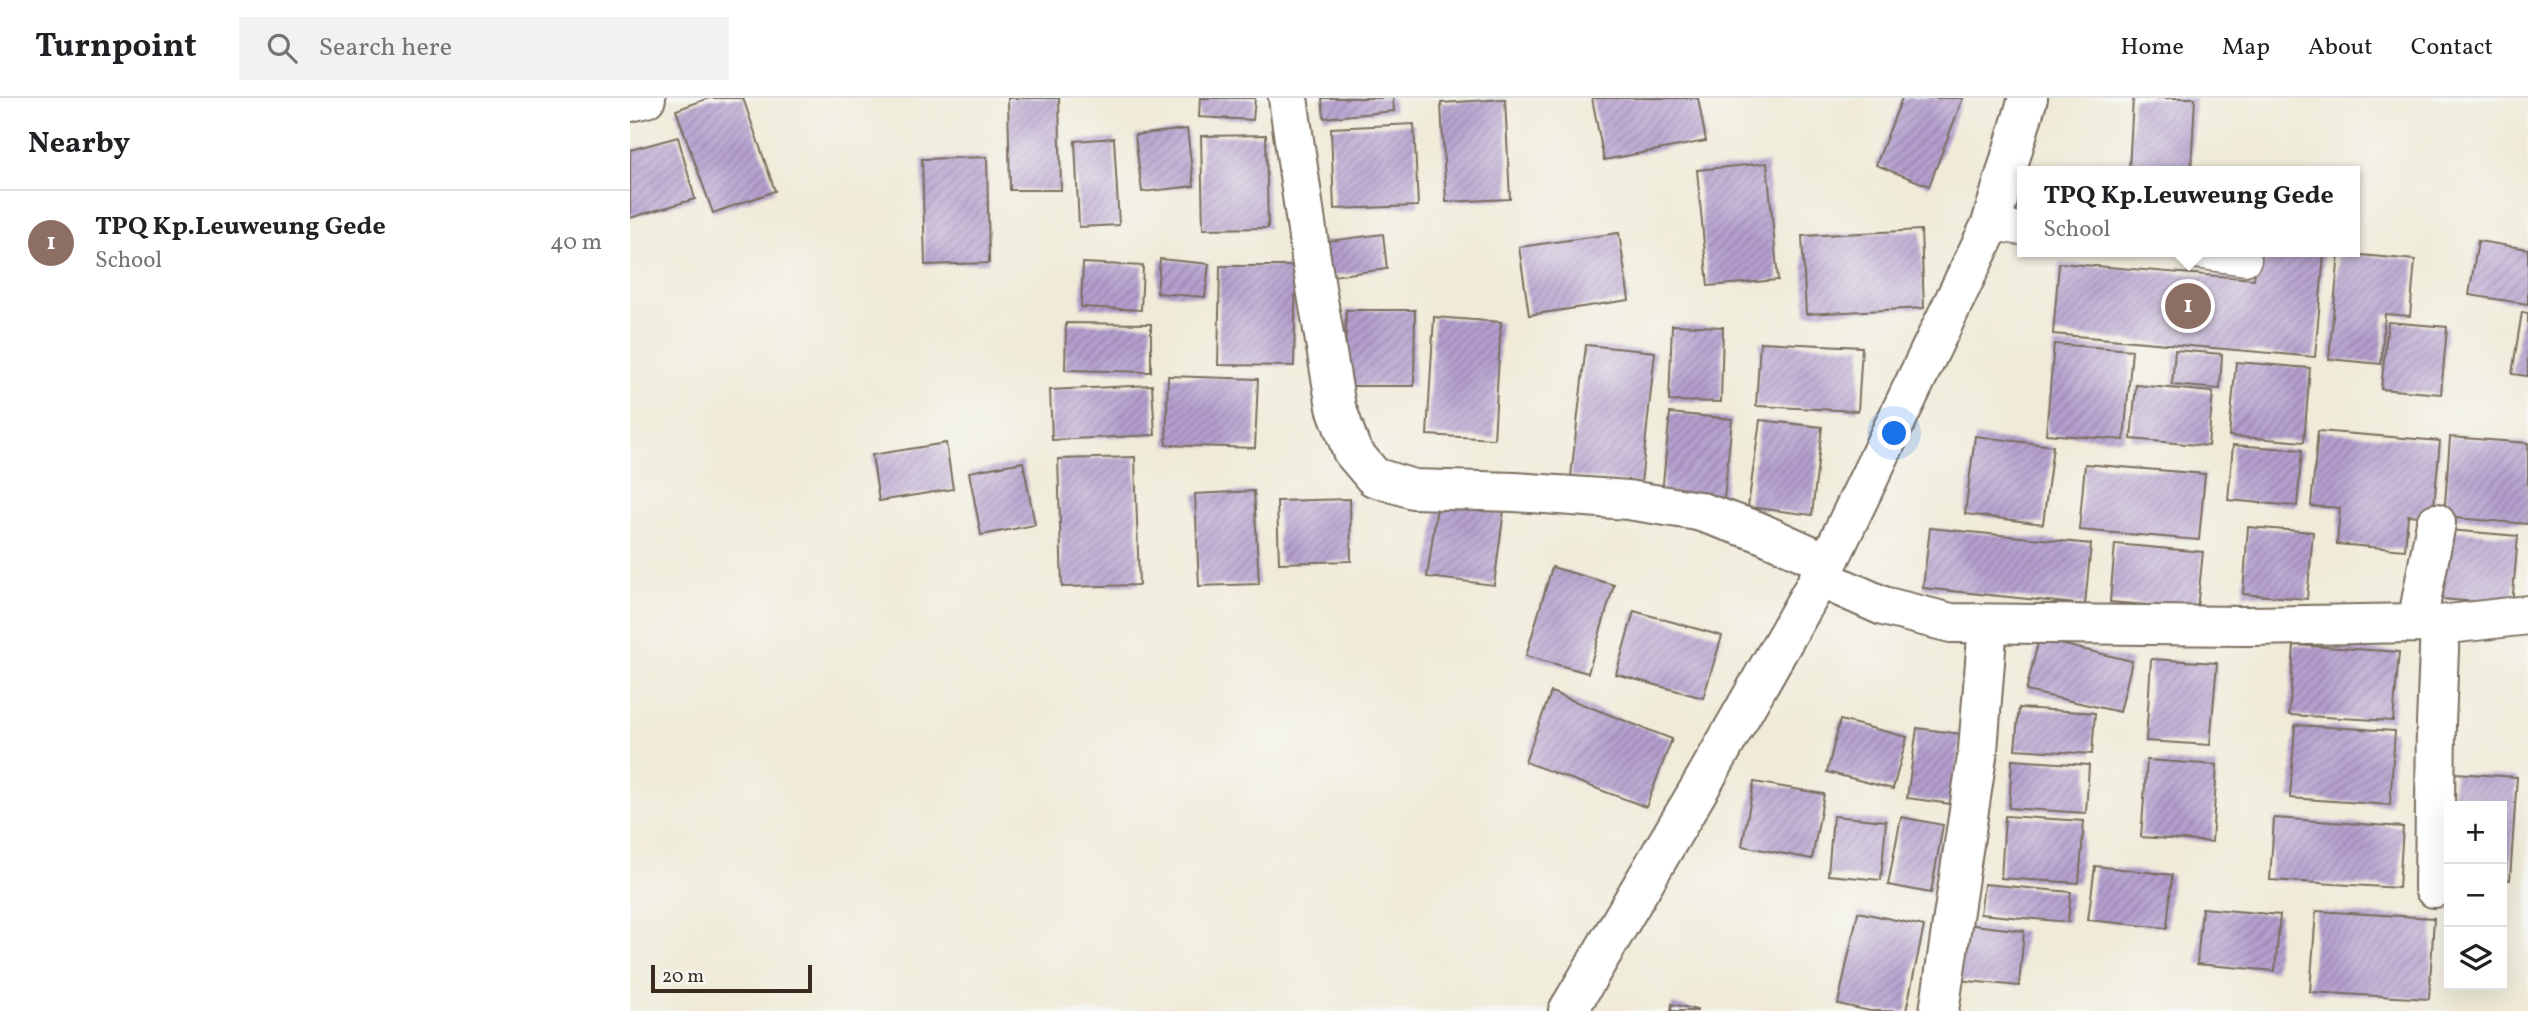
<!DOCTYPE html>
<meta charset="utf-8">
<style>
:root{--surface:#fff;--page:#f2f2f2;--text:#202124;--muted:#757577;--line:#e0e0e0;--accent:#1a73e8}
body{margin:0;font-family:Vollkorn,serif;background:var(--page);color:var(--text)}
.controls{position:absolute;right:21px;bottom:21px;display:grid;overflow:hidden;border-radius:0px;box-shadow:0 7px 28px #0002}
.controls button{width:63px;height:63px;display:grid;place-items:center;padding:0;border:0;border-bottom:2px solid var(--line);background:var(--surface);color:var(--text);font:35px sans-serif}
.scale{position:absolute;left:21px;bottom:18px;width:161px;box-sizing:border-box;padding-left:7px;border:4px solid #3b2a1e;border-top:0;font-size:19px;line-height:24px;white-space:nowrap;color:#3b2a1e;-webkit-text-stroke:5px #f6f6f2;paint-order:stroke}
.you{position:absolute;left:1265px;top:336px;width:24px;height:24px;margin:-18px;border:5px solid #fff;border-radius:50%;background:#1a73e8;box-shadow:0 0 0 10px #1a73e833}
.badge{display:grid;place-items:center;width:46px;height:46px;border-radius:50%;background:var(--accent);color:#fff;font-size:23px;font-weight:700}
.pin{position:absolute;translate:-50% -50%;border:4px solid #fff;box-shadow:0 2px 7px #0006}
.popup{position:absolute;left:1387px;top:68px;width:343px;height:91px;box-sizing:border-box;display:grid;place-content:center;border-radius:0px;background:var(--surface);filter:drop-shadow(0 2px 5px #0005);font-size:23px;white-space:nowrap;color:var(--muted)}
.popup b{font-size:26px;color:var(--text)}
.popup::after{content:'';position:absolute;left:50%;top:100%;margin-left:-14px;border:14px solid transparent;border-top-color:var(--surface)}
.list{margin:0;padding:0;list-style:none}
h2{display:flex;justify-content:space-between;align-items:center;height:91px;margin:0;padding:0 28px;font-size:30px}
h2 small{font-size:23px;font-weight:400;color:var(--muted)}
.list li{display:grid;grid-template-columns:46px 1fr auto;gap:21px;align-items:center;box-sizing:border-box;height:105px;padding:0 28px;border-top:2px solid var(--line)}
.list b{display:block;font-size:26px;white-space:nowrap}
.list p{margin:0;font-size:23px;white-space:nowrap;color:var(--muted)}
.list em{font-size:23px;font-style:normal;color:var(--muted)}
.icon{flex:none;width:38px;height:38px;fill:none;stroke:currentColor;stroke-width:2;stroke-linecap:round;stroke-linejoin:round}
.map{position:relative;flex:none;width:1898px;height:913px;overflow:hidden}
header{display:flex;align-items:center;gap:42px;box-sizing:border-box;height:98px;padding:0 35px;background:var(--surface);border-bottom:2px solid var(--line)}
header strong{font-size:33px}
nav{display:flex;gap:38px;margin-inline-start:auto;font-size:24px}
.search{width:490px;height:63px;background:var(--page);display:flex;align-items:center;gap:18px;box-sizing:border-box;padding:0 24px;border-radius:0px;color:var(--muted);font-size:26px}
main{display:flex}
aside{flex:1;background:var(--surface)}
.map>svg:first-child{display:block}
.building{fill:url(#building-hatch)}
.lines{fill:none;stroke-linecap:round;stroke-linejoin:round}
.lane-casing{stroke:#7a6e5f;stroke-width:35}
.street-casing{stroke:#7a6e5f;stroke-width:42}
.lane{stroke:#fff;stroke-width:32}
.street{stroke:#fff;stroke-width:38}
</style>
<header>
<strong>Turnpoint</strong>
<div class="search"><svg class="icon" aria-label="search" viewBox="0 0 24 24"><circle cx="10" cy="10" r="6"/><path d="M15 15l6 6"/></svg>Search here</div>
<nav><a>Home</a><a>Map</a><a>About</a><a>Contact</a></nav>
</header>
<main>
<aside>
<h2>Nearby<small></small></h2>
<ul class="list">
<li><span class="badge" style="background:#8d6e63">1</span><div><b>TPQ Kp.Leuweung Gede</b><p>School</p></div><em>40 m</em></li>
</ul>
</aside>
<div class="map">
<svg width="1898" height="913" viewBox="0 0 1898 913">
<defs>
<pattern id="building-hatch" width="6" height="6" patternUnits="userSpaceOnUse" patternTransform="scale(1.75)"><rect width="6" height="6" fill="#b49fce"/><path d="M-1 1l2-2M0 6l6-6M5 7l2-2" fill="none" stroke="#9482a7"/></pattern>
</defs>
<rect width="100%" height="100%" fill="#f6f6f2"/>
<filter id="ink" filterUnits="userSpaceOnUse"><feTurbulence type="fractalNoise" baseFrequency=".0143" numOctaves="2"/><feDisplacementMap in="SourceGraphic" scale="14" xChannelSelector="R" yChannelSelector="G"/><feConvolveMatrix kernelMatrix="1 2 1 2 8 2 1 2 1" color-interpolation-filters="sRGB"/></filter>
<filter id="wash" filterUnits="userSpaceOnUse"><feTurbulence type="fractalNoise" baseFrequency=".00686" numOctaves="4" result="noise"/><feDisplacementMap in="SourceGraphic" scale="28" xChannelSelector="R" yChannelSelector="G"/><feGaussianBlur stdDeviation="1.57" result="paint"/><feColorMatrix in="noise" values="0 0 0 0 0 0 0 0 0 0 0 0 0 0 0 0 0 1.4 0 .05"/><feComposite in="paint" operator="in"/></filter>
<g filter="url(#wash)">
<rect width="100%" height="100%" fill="#f0ebd8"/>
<g id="blocks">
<g class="building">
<path d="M 79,0 L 113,0 L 145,93 L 83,115 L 46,12 Z"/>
<path d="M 378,0 L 429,0 L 431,92 L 380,92 Z"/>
<path d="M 570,0 L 625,0 L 623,22 L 569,19 Z"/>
<path d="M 692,0 L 763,0 L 764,13 L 694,20 Z"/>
<path d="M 962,0 L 1068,0 L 1076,43 L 974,62 Z"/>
<path d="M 1272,0 L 1333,0 L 1299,88 L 1246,67 Z"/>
<path d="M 1503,0 L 1565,0 L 1561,73 L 1499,72 Z"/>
<path d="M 875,1 L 880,101 L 816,104 L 811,5 Z"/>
<path d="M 784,26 L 788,108 L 704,111 L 701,30 Z"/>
<path d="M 557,31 L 564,88 L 512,94 L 505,37 Z"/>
<path d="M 636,37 L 638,130 L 573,131 L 571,38 Z"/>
<path d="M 48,39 L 65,101 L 0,120 L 0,52 Z"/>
<path d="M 484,40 L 489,127 L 449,129 L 445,43 Z"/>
<path d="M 357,59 L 359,165 L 295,167 L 292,61 Z"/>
<path d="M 1137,65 L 1148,182 L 1078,188 L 1067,72 Z"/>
<path d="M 1291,132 L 1294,210 L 1176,216 L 1172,138 Z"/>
<path d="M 989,135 L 999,202 L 899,217 L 889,149 Z"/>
<path d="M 753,136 L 757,171 L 695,179 L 690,144 Z"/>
<path d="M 1848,143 L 1898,151 L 1898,206 L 1839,197 Z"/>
<path d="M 1627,154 L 1694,156 L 1685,259 L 1423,236 L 1429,165 L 1624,181 Z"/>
<path d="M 1709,155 L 1785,162 L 1780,218 L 1755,216 L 1751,266 L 1699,261 Z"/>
<path d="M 530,161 L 579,166 L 575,199 L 527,195 Z"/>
<path d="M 453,165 L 513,168 L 511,212 L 451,209 Z"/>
<path d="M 590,168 L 666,168 L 664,268 L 588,267 Z"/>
<path d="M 716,212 L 785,212 L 784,288 L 715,288 Z"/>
<path d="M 1892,214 L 1898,215 L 1898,278 L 1882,276 Z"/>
<path d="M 804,219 L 871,224 L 864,341 L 797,337 Z"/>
<path d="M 1758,224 L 1817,229 L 1811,296 L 1751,291 Z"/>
<path d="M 436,225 L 521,226 L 521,274 L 435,272 Z"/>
<path d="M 1042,227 L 1093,229 L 1091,304 L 1039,303 Z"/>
<path d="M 1130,244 L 1232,249 L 1228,313 L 1126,308 Z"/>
<path d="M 1424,246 L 1502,252 L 1494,342 L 1416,336 Z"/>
<path d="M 956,247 L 1025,254 L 1011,386 L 941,378 Z"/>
<path d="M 1545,252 L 1592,256 L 1590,291 L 1542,287 Z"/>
<path d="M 1606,264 L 1680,270 L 1674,344 L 1599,338 Z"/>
<path d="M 538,278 L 628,281 L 625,350 L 536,347 Z"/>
<path d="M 522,287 L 525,337 L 422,342 L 420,292 Z"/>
<path d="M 1506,287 L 1583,294 L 1578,348 L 1501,341 Z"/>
<path d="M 1040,315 L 1102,321 L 1094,400 L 1032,395 Z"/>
<path d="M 1130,322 L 1192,329 L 1182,417 L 1118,409 Z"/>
<path d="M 1688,333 L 1810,343 L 1803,419 L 1778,417 L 1775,452 L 1707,446 L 1710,410 L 1681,408 Z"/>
<path d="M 1345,338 L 1423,348 L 1413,426 L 1335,416 Z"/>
<path d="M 1820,339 L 1898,345 L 1898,426 L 1814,419 Z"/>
<path d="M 316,345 L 323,391 L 249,403 L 242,357 Z"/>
<path d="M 1603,347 L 1672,352 L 1667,408 L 1598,402 Z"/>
<path d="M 505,359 L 509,487 L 432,489 L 428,361 Z"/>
<path d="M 393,364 L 405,427 L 351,437 L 339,374 Z"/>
<path d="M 1455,366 L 1575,376 L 1569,442 L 1449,432 Z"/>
<path d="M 624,393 L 629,486 L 569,488 L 565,396 Z"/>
<path d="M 720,401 L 721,463 L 649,465 L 647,403 Z"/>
<path d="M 808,402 L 874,412 L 864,487 L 797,479 Z"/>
<path d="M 1618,429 L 1683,434 L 1677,501 L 1613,496 Z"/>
<path d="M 1300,430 L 1461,446 L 1455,507 L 1293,490 Z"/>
<path d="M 1807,431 L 1888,438 L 1882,507 L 1800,500 Z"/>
<path d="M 1485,446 L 1573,454 L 1567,511 L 1480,504 Z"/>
<path d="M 922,469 L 984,487 L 958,575 L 896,558 Z"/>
<path d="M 1004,513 L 1092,538 L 1073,600 L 986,576 Z"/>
<path d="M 1409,541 L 1502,563 L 1490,614 L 1396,593 Z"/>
<path d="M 1664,547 L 1769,554 L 1763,623 L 1659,617 Z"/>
<path d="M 1521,561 L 1587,565 L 1580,647 L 1516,643 Z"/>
<path d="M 921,594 L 1042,641 L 1016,709 L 895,664 Z"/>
<path d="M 1389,610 L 1465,615 L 1462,656 L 1385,651 Z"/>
<path d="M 1210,622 L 1277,639 L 1263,691 L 1197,674 Z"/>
<path d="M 1665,627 L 1765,633 L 1760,707 L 1660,700 Z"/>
<path d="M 1287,630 L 1331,636 L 1321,706 L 1277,700 Z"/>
<path d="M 1382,662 L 1459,667 L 1456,715 L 1379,710 Z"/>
<path d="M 1517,662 L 1587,667 L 1582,744 L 1511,739 Z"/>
<path d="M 1824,675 L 1887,679 L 1880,782 L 1872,781 L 1872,708 L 1822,708 Z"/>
<path d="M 1124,684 L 1194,696 L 1182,761 L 1112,748 Z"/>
<path d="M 1203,718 L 1256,723 L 1251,782 L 1198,777 Z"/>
<path d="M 1375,718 L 1454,723 L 1449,785 L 1371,780 Z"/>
<path d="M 1271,719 L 1313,727 L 1301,795 L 1258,787 Z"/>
<path d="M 1644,720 L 1773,729 L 1769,790 L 1640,782 Z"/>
<path d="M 1465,768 L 1542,777 L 1537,830 L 1458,822 Z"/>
<path d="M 1354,786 L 1441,794 L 1438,824 L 1350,816 Z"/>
<path d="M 1572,810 L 1650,817 L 1645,873 L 1567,866 Z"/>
<path d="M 1686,813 L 1804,820 L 1799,901 L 1680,894 Z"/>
<path d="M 1228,814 L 1294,828 L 1276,913 L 1240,913 L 1208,906 Z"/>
<path d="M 1335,826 L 1394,833 L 1389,888 L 1328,882 Z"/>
<path d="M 1042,906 L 1067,912 L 1067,913 L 1041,913 Z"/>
</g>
</g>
</g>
<g filter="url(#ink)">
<use href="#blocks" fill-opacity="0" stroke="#7a6e5f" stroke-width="2"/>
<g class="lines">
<g class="lane-casing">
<g id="lane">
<path d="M 1361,126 L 1392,131"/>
<path d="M 1564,154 L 1615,161"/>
</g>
</g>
<g class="street-casing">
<g id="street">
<path d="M 658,0 L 681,160 L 706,309 L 722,353 L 744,379 L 783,391 L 885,394 L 998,402 L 1068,413 L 1127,433 L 1198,465"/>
<path d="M 0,4 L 16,0"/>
<path d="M 1190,480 L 1253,508 L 1321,525 L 1617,528 L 1787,525 L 1810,527 L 1898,517"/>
<path d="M 1787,525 L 1806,425"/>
<path d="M 1804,790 L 1806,626 L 1810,527"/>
<path d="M 938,913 L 1072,686 L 1198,465 L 1361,126 L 1398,0"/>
<path d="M 1309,913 L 1348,652 L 1358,526"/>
</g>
</g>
<use href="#lane" class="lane"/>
<use href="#street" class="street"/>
</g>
</g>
</svg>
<div class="controls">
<button>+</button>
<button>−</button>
<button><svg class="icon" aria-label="layers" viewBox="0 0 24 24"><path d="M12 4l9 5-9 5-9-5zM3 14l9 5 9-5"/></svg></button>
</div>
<div class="scale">20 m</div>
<div class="you"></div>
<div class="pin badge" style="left:1558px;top:208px;background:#8d6e63">1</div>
<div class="popup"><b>TPQ Kp.Leuweung Gede</b>School</div>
</div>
</main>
